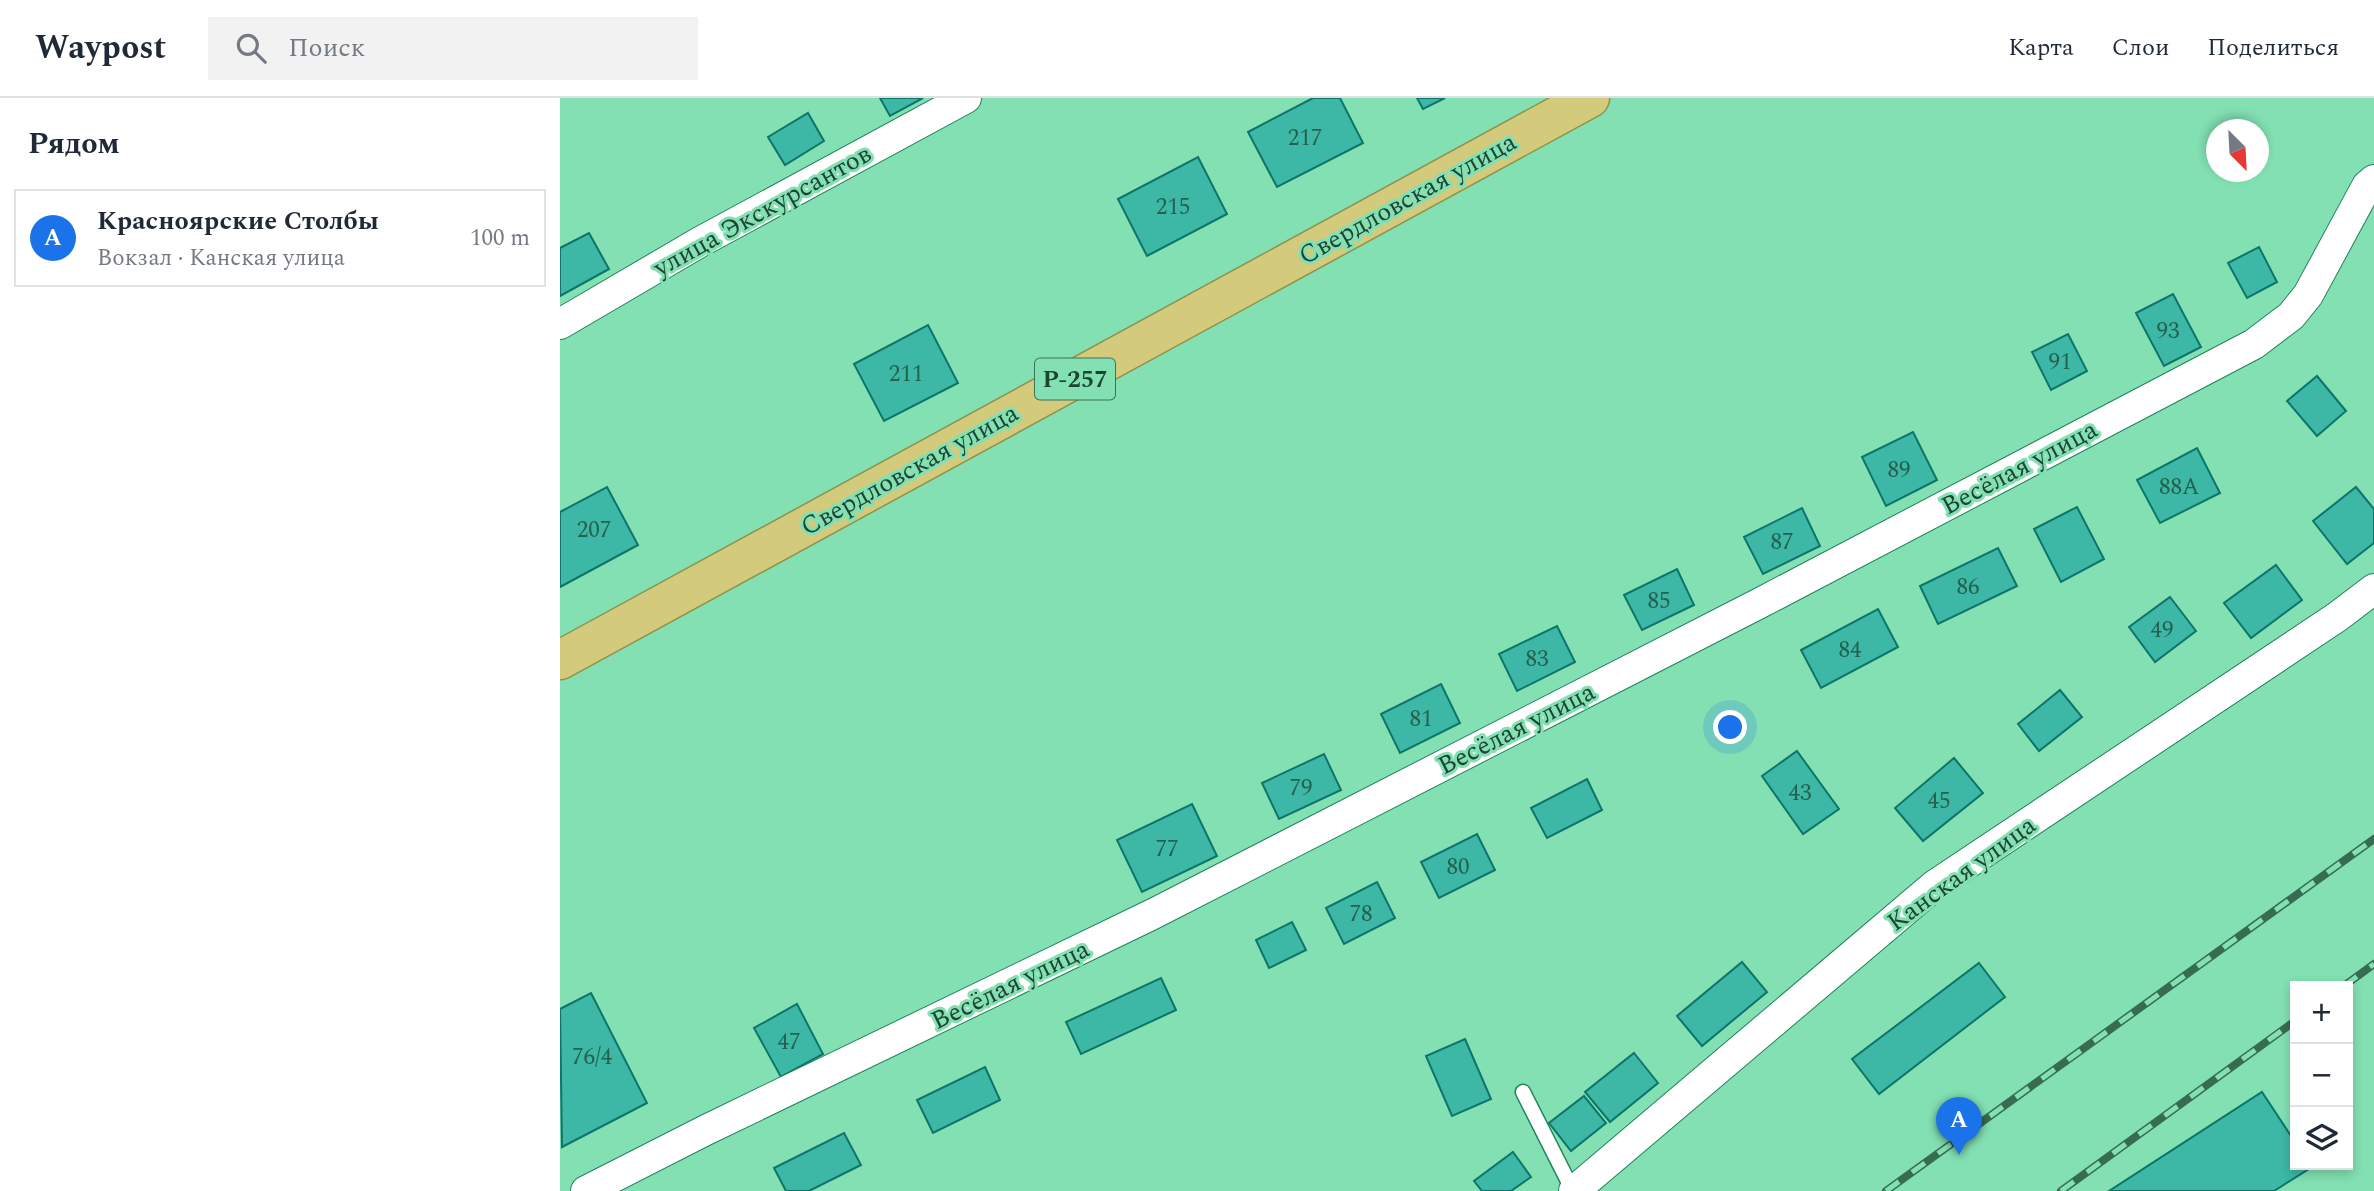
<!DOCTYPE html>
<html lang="ru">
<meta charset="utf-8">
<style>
:root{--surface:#fff;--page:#f2f2f3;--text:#1f2937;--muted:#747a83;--line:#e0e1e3;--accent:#1a73e8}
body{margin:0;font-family:Spectral,serif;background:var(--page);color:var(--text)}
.controls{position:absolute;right:21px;bottom:21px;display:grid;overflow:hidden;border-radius:0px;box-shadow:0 4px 10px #0003}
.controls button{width:63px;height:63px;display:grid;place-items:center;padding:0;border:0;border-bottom:2px solid var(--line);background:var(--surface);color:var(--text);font:35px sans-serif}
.compass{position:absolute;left:1646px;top:21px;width:63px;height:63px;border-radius:50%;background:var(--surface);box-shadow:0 4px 10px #0003;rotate:156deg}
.you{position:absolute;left:1171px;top:630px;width:24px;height:24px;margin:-18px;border:5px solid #fff;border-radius:50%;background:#1a73e8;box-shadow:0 0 0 10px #1a73e833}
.badge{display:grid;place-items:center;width:46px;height:46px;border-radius:50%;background:var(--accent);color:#fff;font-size:23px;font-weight:700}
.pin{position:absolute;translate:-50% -58px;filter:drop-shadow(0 2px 4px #0008)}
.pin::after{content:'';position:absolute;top:37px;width:24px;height:21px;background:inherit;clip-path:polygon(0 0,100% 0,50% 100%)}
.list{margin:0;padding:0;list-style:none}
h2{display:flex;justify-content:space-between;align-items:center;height:91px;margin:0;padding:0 28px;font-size:30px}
h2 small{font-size:23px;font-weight:400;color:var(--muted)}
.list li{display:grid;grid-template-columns:46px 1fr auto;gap:21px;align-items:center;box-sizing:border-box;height:98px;margin:0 14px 14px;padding:0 14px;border:2px solid var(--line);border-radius:0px}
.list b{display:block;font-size:26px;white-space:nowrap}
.list p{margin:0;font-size:23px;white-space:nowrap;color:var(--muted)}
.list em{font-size:23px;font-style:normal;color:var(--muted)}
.icon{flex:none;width:38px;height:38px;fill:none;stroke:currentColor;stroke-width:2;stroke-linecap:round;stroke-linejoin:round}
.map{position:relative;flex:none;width:1814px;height:1093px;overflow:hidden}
header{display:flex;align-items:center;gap:42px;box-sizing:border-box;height:98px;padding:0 35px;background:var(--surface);border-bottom:2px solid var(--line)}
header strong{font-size:33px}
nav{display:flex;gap:38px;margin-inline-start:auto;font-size:24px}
.search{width:490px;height:63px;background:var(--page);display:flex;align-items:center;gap:18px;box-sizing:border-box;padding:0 24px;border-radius:0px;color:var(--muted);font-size:26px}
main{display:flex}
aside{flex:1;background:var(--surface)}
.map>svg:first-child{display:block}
.building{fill:#3db7a6;stroke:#0d7569;stroke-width:2}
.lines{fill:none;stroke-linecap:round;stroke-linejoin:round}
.service-casing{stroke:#1e835c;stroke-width:17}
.minor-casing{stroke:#1e835c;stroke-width:32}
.trunk-casing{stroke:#8d924d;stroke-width:41}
.service{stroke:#fff;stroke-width:14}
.minor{stroke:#fff;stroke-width:30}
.trunk{stroke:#d4ca7c;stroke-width:38}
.rail-casing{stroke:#376c53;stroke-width:8}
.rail{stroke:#83e0b3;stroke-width:5;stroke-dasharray:16;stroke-linecap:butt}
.labels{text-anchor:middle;stroke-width:6;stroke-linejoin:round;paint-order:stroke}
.number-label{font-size:23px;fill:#25614f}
.shield{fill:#83e0b3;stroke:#3c7359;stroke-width:2}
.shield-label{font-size:24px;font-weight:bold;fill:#1d4432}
.street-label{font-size:26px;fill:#1d4432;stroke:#83e0b3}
</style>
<header>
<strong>Waypost</strong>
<div class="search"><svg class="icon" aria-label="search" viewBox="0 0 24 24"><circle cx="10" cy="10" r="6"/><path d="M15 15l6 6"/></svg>Поиск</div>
<nav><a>Карта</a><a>Слои</a><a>Поделиться</a></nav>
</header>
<main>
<aside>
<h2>Рядом<small></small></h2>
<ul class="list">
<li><span class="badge">A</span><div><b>Красноярские Столбы</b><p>Вокзал · Канская улица</p></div><em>100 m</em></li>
</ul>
</aside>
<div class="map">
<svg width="1814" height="1093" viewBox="0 0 1814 1093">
<rect width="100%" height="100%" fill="#83e0b3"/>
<g class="building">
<path d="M 320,0 L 363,0 L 330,18 Z"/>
<path d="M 753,0 L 780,0 L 803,45 L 717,89 L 688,34 Z"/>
<path d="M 857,0 L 885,0 L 863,11 Z"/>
<path d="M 248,15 L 264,43 L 225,67 L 208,39 Z"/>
<path d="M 638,59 L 667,116 L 587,158 L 558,101 Z"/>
<path d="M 29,135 L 49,171 L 0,198 L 0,150 Z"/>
<path d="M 1699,149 L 1717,184 L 1687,200 L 1668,165 Z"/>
<path d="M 1613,196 L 1641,249 L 1604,268 L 1576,215 Z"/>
<path d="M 368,227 L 398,285 L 324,323 L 294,266 Z"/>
<path d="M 1508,236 L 1527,273 L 1491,292 L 1472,254 Z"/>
<path d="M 1757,278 L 1786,313 L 1757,338 L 1727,303 Z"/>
<path d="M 1353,334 L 1377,382 L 1326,408 L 1302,359 Z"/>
<path d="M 1637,350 L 1660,395 L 1600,425 L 1577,382 Z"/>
<path d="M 47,389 L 78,447 L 0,489 L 0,414 Z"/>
<path d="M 1796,389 L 1814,411 L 1814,445 L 1787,466 L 1753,423 Z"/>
<path d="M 1517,409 L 1544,461 L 1501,484 L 1474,431 Z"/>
<path d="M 1242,410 L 1260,448 L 1203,476 L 1184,439 Z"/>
<path d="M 1438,450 L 1457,488 L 1378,526 L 1360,488 Z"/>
<path d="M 1716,467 L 1742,502 L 1691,540 L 1664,505 Z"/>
<path d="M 1117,471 L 1134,507 L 1082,532 L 1064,497 Z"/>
<path d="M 1610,499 L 1636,533 L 1595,564 L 1569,529 Z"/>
<path d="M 1318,511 L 1338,549 L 1261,590 L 1241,552 Z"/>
<path d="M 997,528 L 1015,564 L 957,593 L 939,556 Z"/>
<path d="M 881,586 L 900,625 L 840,655 L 821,616 Z"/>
<path d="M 1500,592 L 1522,619 L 1479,653 L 1458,626 Z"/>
<path d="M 1237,653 L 1279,711 L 1243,736 L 1202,678 Z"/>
<path d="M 764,656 L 781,692 L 719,721 L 702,685 Z"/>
<path d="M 1394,660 L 1423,695 L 1363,743 L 1335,710 Z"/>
<path d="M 1027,681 L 1042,712 L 987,740 L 971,710 Z"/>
<path d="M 632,706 L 657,758 L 582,794 L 557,742 Z"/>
<path d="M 917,736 L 935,772 L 879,800 L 861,764 Z"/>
<path d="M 817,784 L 835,820 L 784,846 L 766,810 Z"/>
<path d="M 732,824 L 746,852 L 709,870 L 696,842 Z"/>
<path d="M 1182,864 L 1207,894 L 1142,948 L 1117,918 Z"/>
<path d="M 1419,865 L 1445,899 L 1319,996 L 1292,961 Z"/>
<path d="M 601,880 L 616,912 L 521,956 L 506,924 Z"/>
<path d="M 31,895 L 87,1005 L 2,1049 L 0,911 Z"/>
<path d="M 237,906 L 263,956 L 221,979 L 194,930 Z"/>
<path d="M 905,941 L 931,1001 L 892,1018 L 866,958 Z"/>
<path d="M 1074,955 L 1098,985 L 1050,1024 L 1025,994 Z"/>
<path d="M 425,969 L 440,1002 L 373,1035 L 357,1002 Z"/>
<path d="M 1702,994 L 1735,1044 L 1735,1067 L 1750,1067 L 1752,1069 L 1714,1093 L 1549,1093 Z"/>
<path d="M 1024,998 L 1046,1025 L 1011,1053 L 989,1025 Z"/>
<path d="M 284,1035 L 301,1067 L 249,1093 L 226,1093 L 214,1070 Z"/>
<path d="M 953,1054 L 971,1079 L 951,1093 L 922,1093 L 914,1083 Z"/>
</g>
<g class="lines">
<g class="service-casing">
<path id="service" d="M 963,994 L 1013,1093"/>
</g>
<g class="minor-casing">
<g id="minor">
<path d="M 0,226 L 140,144 L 406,0"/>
<path d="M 26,1093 L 146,1032 L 593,816 L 1200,505 L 1694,246 L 1731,218 L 1748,197 L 1807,88 L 1814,82"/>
<path d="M 1014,1093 L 1375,787 L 1777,519 L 1814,491"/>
</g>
</g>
<g class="trunk-casing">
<path id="trunk" d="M 0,562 L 1030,0"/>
</g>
<use href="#service" class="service"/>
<use href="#minor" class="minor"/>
<use href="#trunk" class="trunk"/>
<g class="rail-casing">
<g id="rail">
<path d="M 1784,888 L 1814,866"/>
<path d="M 1326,1093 L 1814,741"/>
<path d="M 1501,1093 L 1735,923"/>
</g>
</g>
<use href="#rail" class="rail"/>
</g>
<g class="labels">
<g class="number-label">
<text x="745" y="47">217</text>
<text x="613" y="116">215</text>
<text x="1608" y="240">93</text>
<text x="1500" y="271">91</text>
<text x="346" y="283">211</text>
<text x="1339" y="379">89</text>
<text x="1619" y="396">88А</text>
<text x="34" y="439">207</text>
<text x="1222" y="451">87</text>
<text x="1408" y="496">86</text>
<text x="1099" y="510">85</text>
<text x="1602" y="539">49</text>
<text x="1290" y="559">84</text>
<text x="977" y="568">83</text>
<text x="861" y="628">81</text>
<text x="741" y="697">79</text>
<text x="1240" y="702">43</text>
<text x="1379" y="710">45</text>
<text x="607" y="758">77</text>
<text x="898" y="776">80</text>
<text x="801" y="823">78</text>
<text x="229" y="951">47</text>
<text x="32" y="966">76/4</text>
</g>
<rect class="shield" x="475" y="260.5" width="80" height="41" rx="5"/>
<g class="shield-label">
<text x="515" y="289">Р-257</text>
</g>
<g class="street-label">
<text transform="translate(847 100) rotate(-29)" y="9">Свердловская улица</text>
<text transform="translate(202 112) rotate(-29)" y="9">улица Экскурсантов</text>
<text transform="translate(1459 369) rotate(-28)" y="9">Весёлая улица</text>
<text transform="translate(349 371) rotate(-29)" y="9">Свердловская улица</text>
<text transform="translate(956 630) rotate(-27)" y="9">Весёлая улица</text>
<text transform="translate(1401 775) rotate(-36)" y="9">Канская улица</text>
<text transform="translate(450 886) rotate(-26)" y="9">Весёлая улица</text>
</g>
</g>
</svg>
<div class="controls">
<button>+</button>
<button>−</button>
<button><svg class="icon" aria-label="layers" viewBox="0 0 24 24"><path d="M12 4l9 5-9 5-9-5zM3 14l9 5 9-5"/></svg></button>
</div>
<svg class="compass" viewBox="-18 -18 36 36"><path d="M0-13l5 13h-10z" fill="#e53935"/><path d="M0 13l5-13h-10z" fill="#747a83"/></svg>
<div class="you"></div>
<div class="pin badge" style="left:1399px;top:1057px">A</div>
</div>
</main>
